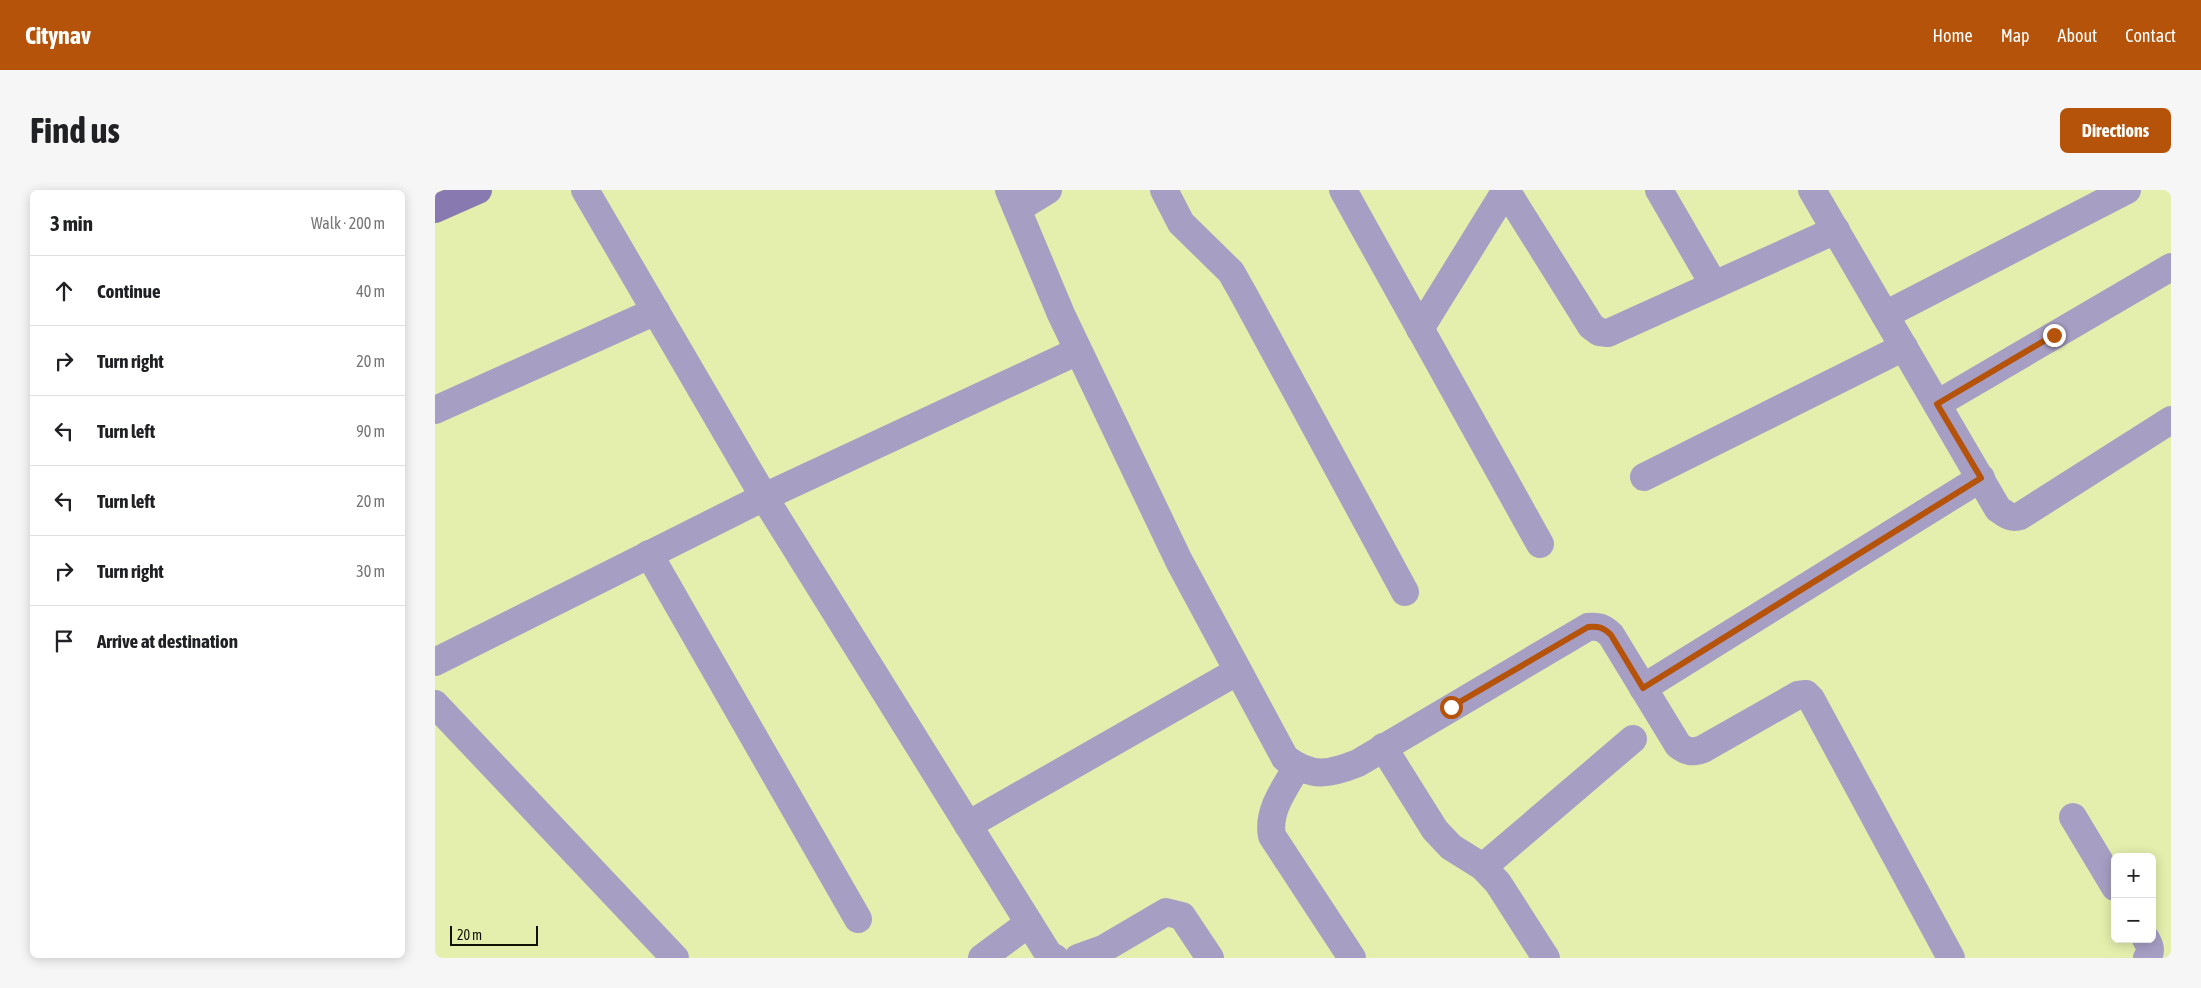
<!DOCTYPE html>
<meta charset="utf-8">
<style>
:root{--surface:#fff;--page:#f6f6f6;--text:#202124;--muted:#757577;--line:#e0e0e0;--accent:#b45309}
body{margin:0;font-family:"Asap Condensed",sans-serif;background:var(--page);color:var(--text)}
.controls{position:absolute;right:15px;bottom:15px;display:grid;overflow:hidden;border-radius:8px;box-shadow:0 2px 12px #0003}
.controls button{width:45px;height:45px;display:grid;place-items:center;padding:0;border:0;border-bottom:1px solid var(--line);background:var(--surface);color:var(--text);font:25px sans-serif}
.scale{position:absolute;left:15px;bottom:12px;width:88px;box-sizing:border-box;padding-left:5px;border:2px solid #0f1200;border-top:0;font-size:14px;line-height:18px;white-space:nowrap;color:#0f1200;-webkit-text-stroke:4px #e4efad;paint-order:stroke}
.stop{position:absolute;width:15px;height:15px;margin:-11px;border:4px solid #b45309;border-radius:50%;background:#fff}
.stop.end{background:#b45309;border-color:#fff;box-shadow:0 1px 5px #0008}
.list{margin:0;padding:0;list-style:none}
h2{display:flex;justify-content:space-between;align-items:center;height:65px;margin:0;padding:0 20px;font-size:21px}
h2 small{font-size:16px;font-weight:400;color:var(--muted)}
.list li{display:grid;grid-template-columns:32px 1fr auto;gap:15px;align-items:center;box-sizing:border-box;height:70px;padding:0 20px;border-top:1px solid var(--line)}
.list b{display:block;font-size:19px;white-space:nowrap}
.list em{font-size:16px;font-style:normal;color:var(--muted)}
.icon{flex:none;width:28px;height:28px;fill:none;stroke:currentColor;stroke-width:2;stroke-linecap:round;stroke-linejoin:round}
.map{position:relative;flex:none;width:1736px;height:768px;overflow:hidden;border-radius:8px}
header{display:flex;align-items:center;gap:30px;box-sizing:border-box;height:70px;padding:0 25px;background:var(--accent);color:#fff}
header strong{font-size:24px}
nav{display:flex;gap:28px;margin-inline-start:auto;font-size:18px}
.intro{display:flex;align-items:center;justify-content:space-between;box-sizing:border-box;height:120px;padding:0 30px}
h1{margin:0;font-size:35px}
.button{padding:12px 22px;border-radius:8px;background:var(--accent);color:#fff;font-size:18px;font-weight:700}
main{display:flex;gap:30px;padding:0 30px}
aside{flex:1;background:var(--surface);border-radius:8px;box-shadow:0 2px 12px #0003}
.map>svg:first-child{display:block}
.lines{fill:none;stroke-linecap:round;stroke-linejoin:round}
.street{stroke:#a79ec4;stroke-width:28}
.secondary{stroke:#887ab0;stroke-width:28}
.route{stroke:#b45309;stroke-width:6}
</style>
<header>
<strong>Citynav</strong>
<nav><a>Home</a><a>Map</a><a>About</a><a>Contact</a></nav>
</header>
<div class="intro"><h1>Find us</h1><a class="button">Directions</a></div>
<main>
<aside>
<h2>3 min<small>Walk · 200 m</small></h2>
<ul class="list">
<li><svg class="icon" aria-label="ahead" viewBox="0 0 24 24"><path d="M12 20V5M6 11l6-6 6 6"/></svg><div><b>Continue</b></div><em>40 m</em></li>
<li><svg class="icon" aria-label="right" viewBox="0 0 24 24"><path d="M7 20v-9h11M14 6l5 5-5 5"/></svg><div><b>Turn right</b></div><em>20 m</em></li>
<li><svg class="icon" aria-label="left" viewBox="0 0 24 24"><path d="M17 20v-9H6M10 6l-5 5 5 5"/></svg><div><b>Turn left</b></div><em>90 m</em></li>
<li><svg class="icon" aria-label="left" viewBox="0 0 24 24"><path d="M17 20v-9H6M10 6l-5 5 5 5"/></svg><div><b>Turn left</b></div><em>20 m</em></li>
<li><svg class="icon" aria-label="right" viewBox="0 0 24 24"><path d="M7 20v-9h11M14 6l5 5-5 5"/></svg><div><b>Turn right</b></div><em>30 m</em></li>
<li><svg class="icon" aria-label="arrive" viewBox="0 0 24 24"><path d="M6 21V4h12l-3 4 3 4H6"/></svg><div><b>Arrive at destination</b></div></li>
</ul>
</aside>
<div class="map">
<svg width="1736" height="768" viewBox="0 0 1736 768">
<rect width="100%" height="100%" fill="#e4efad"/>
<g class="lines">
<g class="street">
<path d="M 150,0 L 329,307 L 614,765 L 620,768"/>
<path d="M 574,0 L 626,124 L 744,371 L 850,568 C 877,588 893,585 923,573 L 1153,437 C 1163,436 1168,437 1176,445 L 1243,555 C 1252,562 1257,563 1268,559 L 1363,505 L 1371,504 L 1376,509 L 1516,768"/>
<path d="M 729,0 L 746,33 L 796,82 L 809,105 L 970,402"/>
<path d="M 908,0 L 1105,354"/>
<path d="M 1071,0 L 1156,136 L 1164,142 L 1173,143 L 1401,40"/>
<path d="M 1224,0 L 1279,95"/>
<path d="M 1377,0 L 1563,319 C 1571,324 1575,329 1585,326 L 1736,230"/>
<path d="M 582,19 L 613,0"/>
<path d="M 1450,125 L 1692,0"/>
<path d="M 985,139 L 1071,0"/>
<path d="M 1502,214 L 1736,77"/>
<path d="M 0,220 L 221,121"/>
<path d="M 1209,287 L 1469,157"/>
<path d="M 214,364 L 423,729"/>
<path d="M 0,472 L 329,307 L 643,161"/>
<path d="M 1208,498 L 1546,288"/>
<path d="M 0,514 L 240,768"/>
<path d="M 948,557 L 1000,640 L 1016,657 L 1048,677 L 1063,693 L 1111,768"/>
<path d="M 862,577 C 850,598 832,621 837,646 L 917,768"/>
<path d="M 1638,627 L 1680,697"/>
<path d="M 533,635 L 803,481"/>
<path d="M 1048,677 L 1198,549"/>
<path d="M 1711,749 C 1715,756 1717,761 1712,768"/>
<path d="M 547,768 L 594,733"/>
<path d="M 643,768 L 668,759 L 731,722 L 747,726 L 775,768"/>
</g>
<path class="secondary" d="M 0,19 L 43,0"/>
</g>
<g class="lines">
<path class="route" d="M 1016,517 L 1153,437 C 1163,436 1168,437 1176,445 L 1208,498 L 1546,288 L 1502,214 L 1619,145"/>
</g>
</svg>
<div class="controls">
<button>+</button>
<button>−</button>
</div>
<div class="scale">20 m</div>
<div class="stop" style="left:1016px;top:517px"></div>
<div class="stop end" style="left:1619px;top:145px"></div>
</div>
</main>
